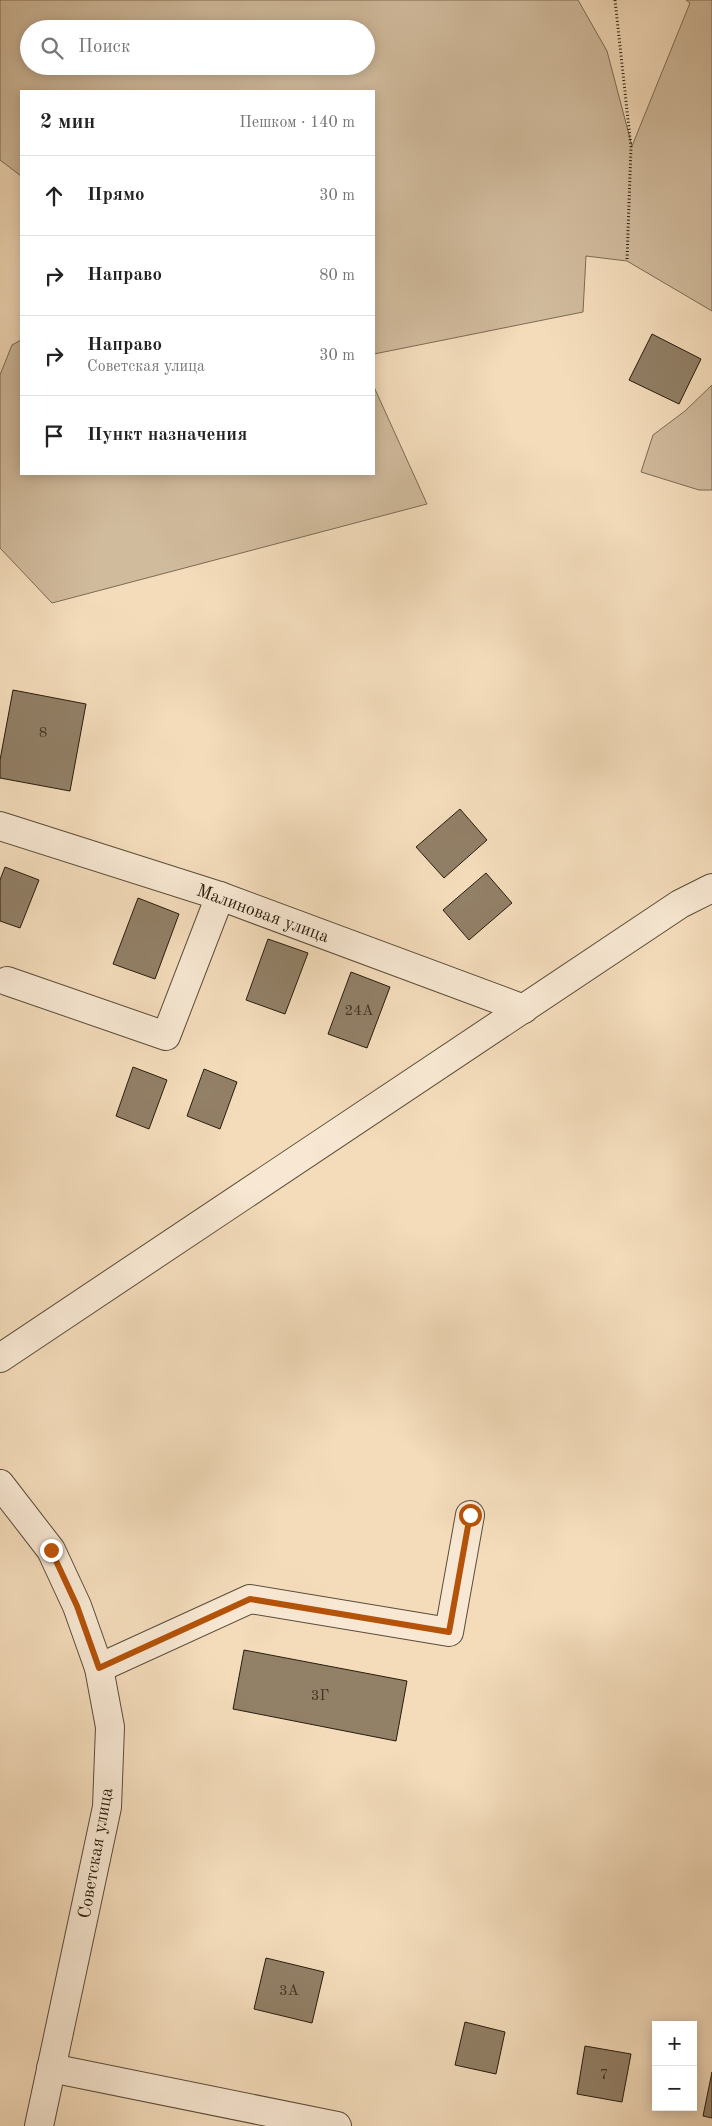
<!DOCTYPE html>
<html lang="ru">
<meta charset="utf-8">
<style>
:root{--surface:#fff;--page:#f6f6f6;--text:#222;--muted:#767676;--line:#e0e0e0}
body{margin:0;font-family:"Old Standard TT",serif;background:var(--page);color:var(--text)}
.controls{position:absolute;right:15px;bottom:15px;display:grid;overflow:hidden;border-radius:0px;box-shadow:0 2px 12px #0003}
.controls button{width:45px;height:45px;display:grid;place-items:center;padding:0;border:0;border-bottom:1px solid var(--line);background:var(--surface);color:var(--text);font:25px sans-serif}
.stop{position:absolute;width:15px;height:15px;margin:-11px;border:4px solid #b45309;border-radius:50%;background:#fff}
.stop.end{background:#b45309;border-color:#fff;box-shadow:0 1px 5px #0008}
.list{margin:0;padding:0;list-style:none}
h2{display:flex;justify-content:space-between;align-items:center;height:65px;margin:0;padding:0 20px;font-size:21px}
h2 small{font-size:16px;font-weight:400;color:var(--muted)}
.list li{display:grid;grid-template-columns:32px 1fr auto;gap:15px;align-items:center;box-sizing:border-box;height:80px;padding:0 20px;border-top:1px solid var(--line)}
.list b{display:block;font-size:19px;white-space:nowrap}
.list p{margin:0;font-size:16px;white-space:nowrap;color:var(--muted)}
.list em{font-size:16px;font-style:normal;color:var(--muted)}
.icon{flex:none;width:28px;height:28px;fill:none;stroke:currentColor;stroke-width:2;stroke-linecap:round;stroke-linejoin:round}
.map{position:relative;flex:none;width:712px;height:2126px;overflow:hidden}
.search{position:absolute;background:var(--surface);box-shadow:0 2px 12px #0003;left:20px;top:20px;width:355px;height:55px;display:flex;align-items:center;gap:12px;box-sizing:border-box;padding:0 18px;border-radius:28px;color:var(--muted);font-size:19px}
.panel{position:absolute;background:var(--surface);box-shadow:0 2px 12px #0003;left:20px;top:90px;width:355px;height:385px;border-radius:0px}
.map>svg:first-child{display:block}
.green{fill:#d1bb9d;stroke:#7c6c55;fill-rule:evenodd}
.building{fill:#928067;stroke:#271c0d}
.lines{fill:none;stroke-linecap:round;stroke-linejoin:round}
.minor-casing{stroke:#5a4c38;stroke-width:30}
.path{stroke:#271c0d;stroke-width:3;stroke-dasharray:1 2.5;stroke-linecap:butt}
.minor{stroke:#f8e8d3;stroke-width:28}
.route{stroke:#b45309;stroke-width:6}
.labels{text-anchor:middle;stroke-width:4.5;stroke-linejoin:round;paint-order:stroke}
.number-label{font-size:15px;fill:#423524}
.street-label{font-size:18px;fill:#271c0d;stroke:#f8e8d3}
</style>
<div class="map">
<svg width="712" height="2126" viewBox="0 0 712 2126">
<rect width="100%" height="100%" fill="#f4dcbb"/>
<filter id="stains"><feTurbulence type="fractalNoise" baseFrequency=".004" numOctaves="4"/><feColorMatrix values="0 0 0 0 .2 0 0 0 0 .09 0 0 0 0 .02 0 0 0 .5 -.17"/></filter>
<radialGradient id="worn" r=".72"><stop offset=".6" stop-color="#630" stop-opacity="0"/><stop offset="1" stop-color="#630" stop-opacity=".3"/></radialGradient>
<g class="green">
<path d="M 0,0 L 578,0 L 607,51 L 632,146 L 690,3 L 686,0 L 712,0 L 712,311 L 627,261 L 586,256 L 583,312 L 374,354 L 374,91 L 21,91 L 21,176 L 0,160 ZM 29,29 L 366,29 L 366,66 L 29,66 Z"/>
<path d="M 21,340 L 21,474 L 374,474 L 374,387 L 427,504 L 52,603 L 0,548 L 0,375 L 12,345 Z"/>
<path d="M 712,385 L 712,490 L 699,490 L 641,472 L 653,435 L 685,411 Z"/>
</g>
<g class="building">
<path d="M 652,334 L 701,359 L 679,404 L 629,380 Z"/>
<path d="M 13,690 L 86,704 L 70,791 L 0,778 L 0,760 Z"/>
<path d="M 460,809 L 487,840 L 444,878 L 416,847 Z"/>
<path d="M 5,867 L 39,880 L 20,928 L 0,921 L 0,880 Z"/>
<path d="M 486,873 L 512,903 L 469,940 L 443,910 Z"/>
<path d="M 138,898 L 179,914 L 155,979 L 113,964 Z"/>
<path d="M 268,939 L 308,953 L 285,1014 L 246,1000 Z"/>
<path d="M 351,972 L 390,987 L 367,1048 L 328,1034 Z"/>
<path d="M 133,1067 L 167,1080 L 149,1129 L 116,1116 Z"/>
<path d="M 204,1069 L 237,1082 L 220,1129 L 187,1116 Z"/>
<path d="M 244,1650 L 407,1681 L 396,1741 L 233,1709 Z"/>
<path d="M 266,1958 L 324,1972 L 312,2023 L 254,2009 Z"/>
<path d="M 465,2022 L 505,2032 L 496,2074 L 455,2065 Z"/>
<path d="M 585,2046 L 631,2054 L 622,2102 L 577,2094 Z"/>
<path d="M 712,2072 L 712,2118 L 703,2116 Z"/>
</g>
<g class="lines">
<g class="minor-casing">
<g id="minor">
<path d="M 0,826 L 220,896 L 524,1009"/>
<path d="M 7,981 L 166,1036 L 220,896"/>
<path d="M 0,1358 L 680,904 L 712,888"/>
<path d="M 0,1484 L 51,1550 L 77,1606 L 99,1668 L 110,1727 L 107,1807 L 39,2126"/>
<path d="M 99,1668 L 250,1599 L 449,1632 L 470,1515"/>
<path d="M 51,2068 L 337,2126"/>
</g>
</g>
<path class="path" d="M 615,0 L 631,147 L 627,261"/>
<use href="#minor" class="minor"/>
</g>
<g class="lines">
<path class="route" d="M 51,1550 L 77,1606 L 99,1668 L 250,1599 L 449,1632 L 470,1515"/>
</g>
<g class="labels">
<g class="number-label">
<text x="43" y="737">8</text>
<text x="359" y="1015">24А</text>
<text x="320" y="1700">3Г</text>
<text x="289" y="1995">3А</text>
<text x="604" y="2079">7</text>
</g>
<g class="street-label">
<text transform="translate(263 913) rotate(20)" y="6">Малиновая улица</text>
<text transform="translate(95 1853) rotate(-80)" y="6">Советская улица</text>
</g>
</g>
<rect width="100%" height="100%" filter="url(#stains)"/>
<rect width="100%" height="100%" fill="url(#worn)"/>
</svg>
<div class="controls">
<button>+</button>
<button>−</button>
</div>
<div class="stop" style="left:470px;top:1515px"></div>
<div class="stop end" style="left:51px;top:1550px"></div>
<div class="search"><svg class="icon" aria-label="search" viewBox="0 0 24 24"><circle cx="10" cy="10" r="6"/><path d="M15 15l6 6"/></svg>Поиск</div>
<section class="panel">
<h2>2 мин<small>Пешком · 140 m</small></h2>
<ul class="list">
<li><svg class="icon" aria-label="ahead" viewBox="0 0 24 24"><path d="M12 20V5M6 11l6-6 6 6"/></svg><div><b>Прямо</b></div><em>30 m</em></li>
<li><svg class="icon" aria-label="right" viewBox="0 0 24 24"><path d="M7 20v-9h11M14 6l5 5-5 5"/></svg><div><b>Направо</b></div><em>80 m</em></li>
<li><svg class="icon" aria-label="right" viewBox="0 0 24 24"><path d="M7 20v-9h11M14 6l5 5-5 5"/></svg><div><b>Направо</b><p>Советская улица</p></div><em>30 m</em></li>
<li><svg class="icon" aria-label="arrive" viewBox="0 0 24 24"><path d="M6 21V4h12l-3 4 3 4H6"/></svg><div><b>Пункт назначения</b></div></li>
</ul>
</section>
</div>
